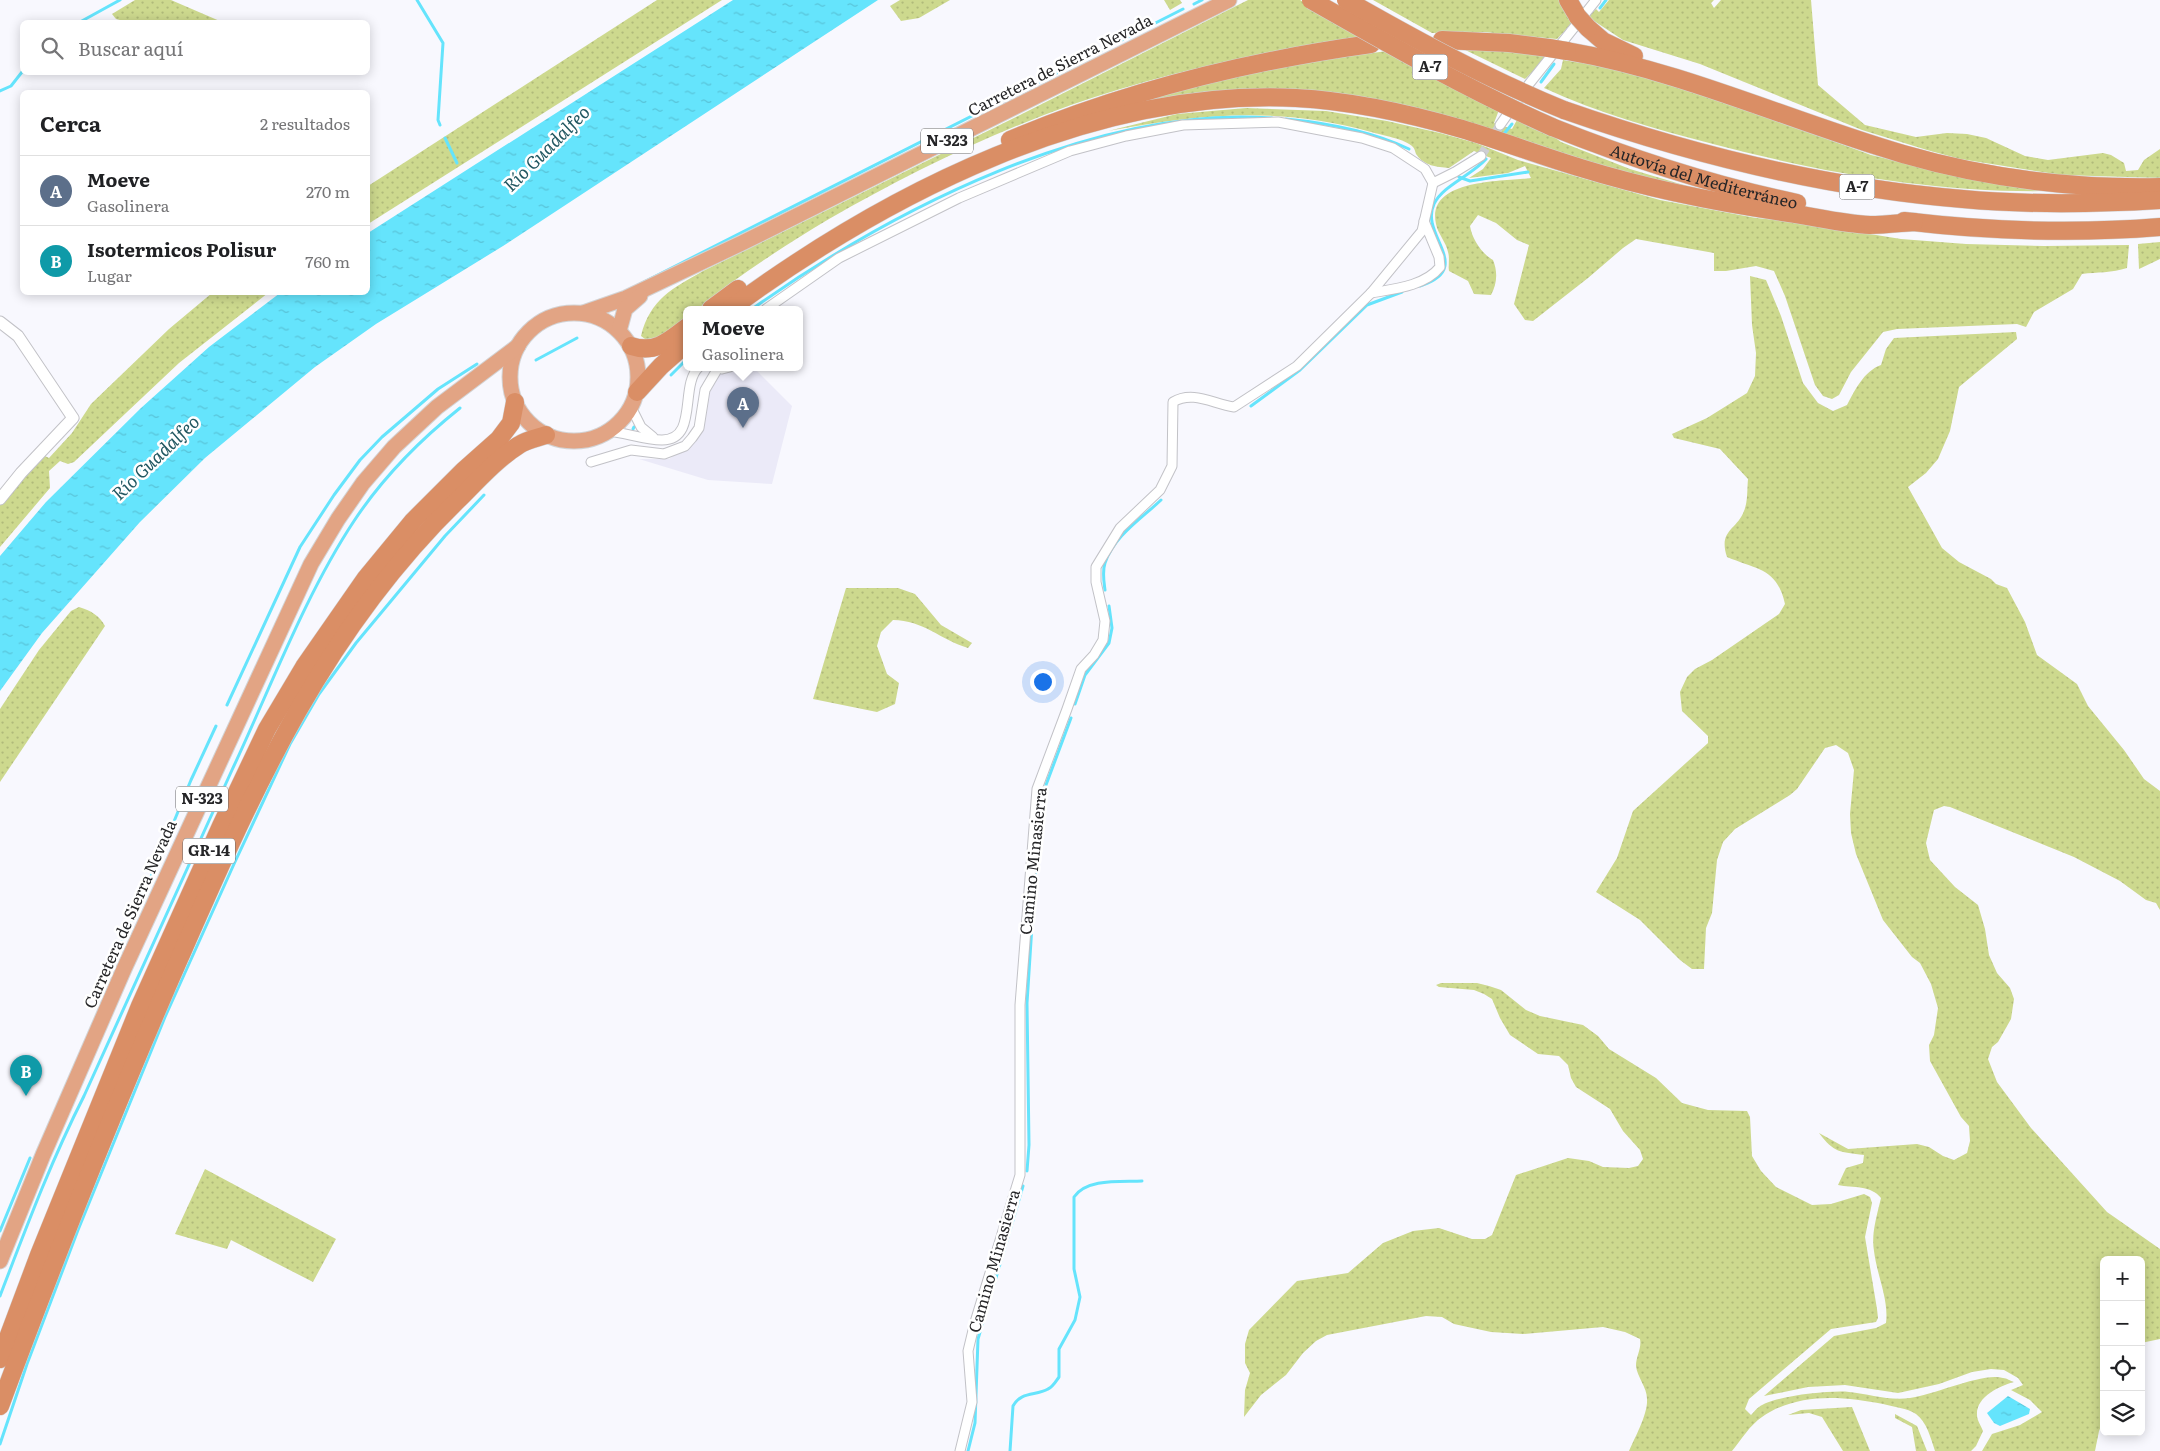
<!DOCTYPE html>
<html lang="es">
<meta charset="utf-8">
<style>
:root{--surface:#fff;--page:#f2f2f2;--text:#202124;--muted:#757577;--line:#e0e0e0;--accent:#0b8043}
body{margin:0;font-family:Literata,serif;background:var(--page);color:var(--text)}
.controls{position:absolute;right:15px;bottom:15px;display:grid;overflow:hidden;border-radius:8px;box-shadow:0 2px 12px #0003}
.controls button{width:45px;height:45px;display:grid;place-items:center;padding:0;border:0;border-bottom:1px solid var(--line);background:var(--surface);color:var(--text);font:25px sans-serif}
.you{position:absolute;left:1042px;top:681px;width:18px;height:18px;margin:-12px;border:4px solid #fff;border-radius:50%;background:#1a73e8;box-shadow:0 0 0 8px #1a73e833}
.badge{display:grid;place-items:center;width:32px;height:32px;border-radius:50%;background:var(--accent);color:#fff;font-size:16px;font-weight:700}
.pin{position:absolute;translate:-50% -41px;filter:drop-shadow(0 1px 2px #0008)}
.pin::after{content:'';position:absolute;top:26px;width:18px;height:15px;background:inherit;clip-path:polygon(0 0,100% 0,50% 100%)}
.popup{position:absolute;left:683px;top:306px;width:120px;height:65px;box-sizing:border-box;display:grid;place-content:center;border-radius:8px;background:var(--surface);filter:drop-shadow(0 1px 4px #0005);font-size:16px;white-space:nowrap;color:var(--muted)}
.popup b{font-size:19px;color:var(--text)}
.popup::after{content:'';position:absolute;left:50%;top:100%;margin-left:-10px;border:10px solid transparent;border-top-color:var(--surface)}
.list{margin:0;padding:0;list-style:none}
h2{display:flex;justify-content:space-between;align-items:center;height:65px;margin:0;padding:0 20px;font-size:21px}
h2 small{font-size:16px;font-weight:400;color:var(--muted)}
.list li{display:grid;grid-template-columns:32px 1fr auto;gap:15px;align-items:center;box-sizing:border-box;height:70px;padding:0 20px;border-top:1px solid var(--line)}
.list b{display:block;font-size:19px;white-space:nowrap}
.list p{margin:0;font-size:16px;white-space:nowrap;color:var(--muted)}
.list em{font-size:16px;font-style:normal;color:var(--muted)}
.icon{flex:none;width:28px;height:28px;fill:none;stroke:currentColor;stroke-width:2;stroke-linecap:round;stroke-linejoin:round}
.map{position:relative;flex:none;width:2160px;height:1451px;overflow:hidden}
.search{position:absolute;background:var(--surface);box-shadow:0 2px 12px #0003;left:20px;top:20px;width:350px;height:55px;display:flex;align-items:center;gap:12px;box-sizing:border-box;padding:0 18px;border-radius:8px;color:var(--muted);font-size:19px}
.panel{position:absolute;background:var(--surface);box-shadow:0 2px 12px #0003;left:20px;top:90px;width:350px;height:205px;border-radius:8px}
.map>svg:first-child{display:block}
.built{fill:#ebeaf8}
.grass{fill:url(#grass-dots)}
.water{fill:url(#water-ripples)}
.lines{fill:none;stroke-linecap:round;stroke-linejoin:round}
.stream{stroke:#65e4fc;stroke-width:3}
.minor-tunnel{stroke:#ceced3;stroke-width:9;stroke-dasharray:9 4.5;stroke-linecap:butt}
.minor-casing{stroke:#c2c2c7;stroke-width:11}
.tertiary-casing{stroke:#c2c2c7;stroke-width:13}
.trunk-casing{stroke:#d3d3d4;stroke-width:17}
.motorway-casing{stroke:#d3d3d4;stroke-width:19}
.minor{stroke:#fff;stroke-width:9}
.tertiary{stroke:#fff;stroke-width:11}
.trunk{stroke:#e2a484;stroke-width:15}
.motorway{stroke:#da8e65;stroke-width:18}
.motorway-bridge-casing{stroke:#d3d3d4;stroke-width:19;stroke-linecap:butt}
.motorway-bridge{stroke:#da8e65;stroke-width:18}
.labels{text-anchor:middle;stroke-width:5;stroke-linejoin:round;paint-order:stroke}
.shield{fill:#fff;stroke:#666668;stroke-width:1}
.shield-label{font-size:15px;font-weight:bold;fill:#252527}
.street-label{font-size:16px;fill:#252527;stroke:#fff}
.water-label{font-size:18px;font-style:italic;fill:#225862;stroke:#fff}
</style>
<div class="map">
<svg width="2160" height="1451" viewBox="0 0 2160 1451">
<defs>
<pattern id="grass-dots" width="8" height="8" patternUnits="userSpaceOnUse" patternTransform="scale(1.25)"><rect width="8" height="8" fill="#cdd98e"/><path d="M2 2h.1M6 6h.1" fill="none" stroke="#b0ba7a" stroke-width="1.8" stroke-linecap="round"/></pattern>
<pattern id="water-ripples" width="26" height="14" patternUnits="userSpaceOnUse" patternTransform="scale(1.25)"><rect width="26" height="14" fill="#65e4fc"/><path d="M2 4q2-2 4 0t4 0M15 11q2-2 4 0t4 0" fill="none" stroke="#58c3d8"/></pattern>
</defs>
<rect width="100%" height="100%" fill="#f8f8fe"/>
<path class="built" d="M 737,367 L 753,367 L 792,406 L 772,484 L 708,480 L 639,459 L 669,459 L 696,441 L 704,416 L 707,390 L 716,374 L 733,372 Z"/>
<g class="grass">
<path d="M 135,0 L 171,0 L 222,22 L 127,22 L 116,19 L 112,14 Z"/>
<path d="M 657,0 L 722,0 L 368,224 L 368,186 Z"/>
<path d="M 900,0 L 950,0 L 919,18 L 901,21 L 890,6 Z"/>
<path d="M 1164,0 L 1180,0 L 1182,3 L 1170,10 Z"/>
<path d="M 1248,0 L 1300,0 L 1365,38 C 1265,51 1166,72 1071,105 C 987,135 906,175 829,219 C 795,239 763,260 731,283 C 720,290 709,302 698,308 C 695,310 690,309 687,309 L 687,317 L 660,338 L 649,342 L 641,336 C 650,299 673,288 703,271 L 1020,115 Z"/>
<path d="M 1373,0 L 1559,0 L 1573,22 L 1557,39 L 1483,32 L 1432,33 Z"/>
<path d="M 1609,0 L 1714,0 L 1711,3 L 1714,8 L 1721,0 L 1811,0 L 1818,85 L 1865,125 L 1916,137 L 1947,133 L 1967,134 L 1986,138 L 2025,156 L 2048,160 L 2103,153 L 2111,155 L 2124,163 L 2126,171 L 2138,170 L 2144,160 L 2160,149 L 2160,178 L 2061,175 L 1960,159 L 1927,150 L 1862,130 L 1700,64 L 1623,40 L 1588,17 L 1596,9 L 1599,12 Z"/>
<path d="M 1457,46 L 1552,53 L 1525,79 Z"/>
<path d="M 1387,51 L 1499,110 L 1494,123 L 1512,129 L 1518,118 L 1549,133 L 1561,142 L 1630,169 L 1717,195 L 1639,180 L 1406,106 L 1133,105 C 1214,75 1301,63 1387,51 Z"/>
<path d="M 1563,60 L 1620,69 L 1696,91 L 1871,155 L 1956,175 L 2050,191 C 1936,193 1823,173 1713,144 C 1655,129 1598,113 1544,88 L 1561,69 Z"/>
<path d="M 1246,108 L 1326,111 L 1387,121 L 1440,133 L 1476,143 L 1518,160 L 1660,200 L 1756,218 L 1789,221 L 1901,239 L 1966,244 L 2044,246 L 2129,245 L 2127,268 C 2112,273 2097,272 2082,274 L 2073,289 L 2034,312 L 2026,327 L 2017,324 L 1897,329 L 1883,332 L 1851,372 L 1839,395 L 1832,399 L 1823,396 L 1815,385 L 1785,296 L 1774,271 L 1756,266 L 1726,271 L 1714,271 L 1714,253 L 1636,239 L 1623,248 L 1588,278 L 1533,321 L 1525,320 L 1514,304 L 1529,245 L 1517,240 L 1496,223 L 1478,215 L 1470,226 C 1472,239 1482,254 1493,260 C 1498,272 1497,284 1491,295 L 1474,294 L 1468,281 L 1449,271 C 1448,265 1450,258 1448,252 C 1446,242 1438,234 1436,224 C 1426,178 1504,182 1531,178 L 1525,166 L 1508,173 L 1469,178 L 1483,169 L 1491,158 L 1474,151 L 1449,168 C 1437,167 1424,166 1416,154 C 1415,152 1415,149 1413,147 C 1406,139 1381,135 1371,132 C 1279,106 1199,114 1108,131 L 1177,114 Z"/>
<path d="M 2160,242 L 2160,259 L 2139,269 L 2138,244 Z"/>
<path d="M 1750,276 L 1766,280 L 1781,316 L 1803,383 L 1818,403 L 1833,411 L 1847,405 C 1855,390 1864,371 1881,365 L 1886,349 L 1894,338 L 2016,332 L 2017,339 L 1959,387 L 1950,431 L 1938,459 L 1926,473 L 1908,487 L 1942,548 L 1959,562 L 1991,579 L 1996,584 L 2007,588 L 2025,622 L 2037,655 L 2077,684 L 2088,706 L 2124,750 L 2144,779 L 2160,791 L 2160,910 L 2156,903 L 2146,900 L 2120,881 L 2074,857 L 1950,807 L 1944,806 L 1934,810 L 1926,843 L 1930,860 L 1955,887 L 1978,905 L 1985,929 L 1989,955 L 1997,973 L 2010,988 L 2014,999 L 2011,1019 L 1998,1042 L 1992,1047 L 1988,1059 L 1997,1082 L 2031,1128 L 2107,1212 L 2160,1249 L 2160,1339 L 2141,1343 L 2141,1260 L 2104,1260 L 2104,1419 L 2099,1431 L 2095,1451 L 1982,1451 L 1992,1434 L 2020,1425 L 2042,1412 L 2030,1400 L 2011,1390 L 2023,1385 L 2018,1378 L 2004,1370 L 1991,1369 L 1972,1372 L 1939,1384 L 1898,1393 L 1845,1385 L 1808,1387 L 1764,1396 L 1834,1336 L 1876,1328 L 1886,1323 C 1889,1299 1877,1276 1874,1251 C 1871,1234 1877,1215 1881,1198 C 1871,1185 1853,1188 1838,1185 L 1846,1168 L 1863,1163 L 1864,1155 C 1840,1152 1834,1153 1819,1133 L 1848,1149 L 1917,1144 L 1929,1147 L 1943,1156 L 1954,1160 L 1967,1153 L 1970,1141 L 1969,1126 L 1961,1117 L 1930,1061 L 1929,1045 L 1934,1035 L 1938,1008 L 1931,984 L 1920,963 L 1912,957 L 1883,920 L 1856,854 L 1851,833 L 1850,814 L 1854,770 L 1848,753 L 1836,745 L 1825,748 L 1797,789 L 1790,795 L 1735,829 L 1723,842 L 1717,860 L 1712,913 L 1706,928 L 1704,969 L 1692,969 L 1680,960 L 1640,920 L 1596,892 L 1617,858 L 1633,811 L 1708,743 L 1708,736 L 1682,711 L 1680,692 L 1687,677 L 1695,669 L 1712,660 L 1779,614 L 1785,604 C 1777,568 1758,570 1727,557 C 1718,530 1737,530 1744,511 C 1748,502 1747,489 1748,479 L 1720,449 L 1674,438 L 1672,434 L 1707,418 L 1747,393 L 1755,376 L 1756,353 L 1752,325 Z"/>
<path d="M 212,293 L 268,293 L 179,363 L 74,462 L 68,464 L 60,461 L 49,471 L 50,488 L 0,547 L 0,505 L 29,468 L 43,455 L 49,458 L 72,433 L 91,404 L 169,329 Z"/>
<path d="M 846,588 L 898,588 L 915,594 L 941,625 L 972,643 L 968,648 C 941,640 923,620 893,620 L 881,632 L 877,646 L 887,674 L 899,683 L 895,704 L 877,712 L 813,699 Z"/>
<path d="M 79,607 C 91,611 99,615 105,626 L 0,782 L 0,709 L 39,650 L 71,611 Z"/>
<path d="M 1441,983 L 1477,983 L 1489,986 L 1501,990 L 1526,1010 L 1540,1016 L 1583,1025 L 1598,1036 L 1609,1049 L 1656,1078 L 1682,1103 L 1708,1110 L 1747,1111 L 1750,1117 L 1752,1156 L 1761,1171 L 1776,1187 L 1812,1205 L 1831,1204 L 1864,1194 L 1870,1197 L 1872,1203 L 1865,1237 L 1877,1309 L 1878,1318 L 1876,1322 L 1831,1329 L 1749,1399 L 1745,1409 L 1751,1415 C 1753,1413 1756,1409 1759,1407 C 1773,1396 1831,1390 1849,1392 C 1869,1394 1889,1401 1910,1398 C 1934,1395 1983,1372 2003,1378 C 2007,1378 2010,1381 2014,1382 C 1999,1386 1976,1397 1977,1415 C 1977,1420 1981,1426 1983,1431 L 1976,1446 L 1971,1451 L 1935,1451 C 1931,1439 1927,1422 1916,1414 C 1907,1408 1894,1407 1883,1404 C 1843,1396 1798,1392 1762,1417 C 1750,1425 1741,1440 1732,1451 L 1629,1451 C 1635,1437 1648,1414 1647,1399 C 1647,1387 1637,1377 1636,1366 C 1636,1356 1642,1348 1640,1339 L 1625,1332 L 1603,1327 L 1523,1334 L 1491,1332 L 1454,1324 L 1442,1317 L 1426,1316 L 1327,1335 L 1316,1341 L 1303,1353 L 1286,1375 L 1261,1395 L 1244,1417 L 1245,1390 L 1250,1373 L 1245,1363 L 1245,1344 L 1249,1330 L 1297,1281 L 1348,1273 L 1383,1243 L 1413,1231 L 1439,1228 L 1472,1239 L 1485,1239 L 1492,1235 L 1516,1175 L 1568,1158 L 1589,1161 L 1603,1167 L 1629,1168 L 1638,1166 L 1643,1159 L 1640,1150 L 1623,1131 L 1610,1109 L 1576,1087 L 1571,1078 L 1568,1065 L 1559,1056 L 1538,1054 L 1510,1035 L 1500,1018 L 1492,999 L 1484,994 L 1474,990 L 1439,987 L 1436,985 Z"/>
<path d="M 205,1169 L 336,1239 L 313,1282 L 231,1240 L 227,1249 L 175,1234 Z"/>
<path d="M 1852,1407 L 1870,1451 L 1843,1451 L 1822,1417 L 1809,1413 L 1788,1415 L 1801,1410 Z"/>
<path d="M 1895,1414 L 1917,1426 L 1927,1451 L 1916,1451 L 1912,1427 L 1895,1418 Z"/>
</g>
<g class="water">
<path d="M 733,0 L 878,0 L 503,246 L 376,324 L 315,367 L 205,458 L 140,522 L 42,633 L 0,691 L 0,556 L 46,502 L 141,408 L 209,347 L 280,293 L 368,292 L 368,233 Z"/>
<path d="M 2008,1396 L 2030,1409 L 2029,1414 L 2000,1426 L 1994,1423 L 1987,1413 Z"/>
</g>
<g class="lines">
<g class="stream">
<path d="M 417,0 L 443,43 L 438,120 L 440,125"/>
<path d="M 1194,4 L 1202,0"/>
<path d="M 1600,8 L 1606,0"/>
<path d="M 80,22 L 120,0"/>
<path d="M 1541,82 L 1554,64"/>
<path d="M 0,91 L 11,86 L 22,72"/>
<path d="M 1286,119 C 1327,123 1371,131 1409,149"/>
<path d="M 1503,135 L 1512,124"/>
<path d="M 445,138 L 457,163"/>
<path d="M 1459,177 L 1470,181 L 1528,172"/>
<path d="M 638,285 L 1183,9"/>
<path d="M 1420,286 C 1476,268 1419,235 1434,204 C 1442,186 1472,175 1486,159"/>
<path d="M 752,309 C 893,209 1095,105 1272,118"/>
<path d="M 536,360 L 577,338"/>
<path d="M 671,375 L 687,359"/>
<path d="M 1251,406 L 1300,370 L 1367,305 L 1402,292"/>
<path d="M 633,429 L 634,427"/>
<path d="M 1105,590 C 1104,582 1102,572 1105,563 C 1114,536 1141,519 1161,500"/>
<path d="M 1075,704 L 1085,675 L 1109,643 L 1112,628 L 1109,606"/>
<path d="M 227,705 L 300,547 L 334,495 L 360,460 L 382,437 L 438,389 L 477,364"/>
<path d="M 159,858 L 191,780 L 216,726"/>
<path d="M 114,961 L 153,872"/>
<path d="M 1027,1171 L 1029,1145 L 1027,1003 L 1040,801 L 1071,718"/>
<path d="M 0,1231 L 30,1158"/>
<path d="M 0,1296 C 26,1228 51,1161 84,1096 C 133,987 182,878 232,770 C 270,689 305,595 354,521 C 383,477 420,440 460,408"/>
<path d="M 0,1444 L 27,1364 L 78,1230 L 165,1017 L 234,864 L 290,744 L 319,694 L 356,643 L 445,536 L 484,495"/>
<path d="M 968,1451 L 975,1423 L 978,1339 L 1023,1186"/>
<path d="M 1010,1451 L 1013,1406 C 1021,1391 1036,1396 1048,1389 C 1053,1387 1056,1381 1059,1377 L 1059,1349 L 1075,1320 L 1080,1297 L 1074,1269 L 1074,1197 C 1087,1178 1121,1182 1142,1181"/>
</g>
<path class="minor-tunnel" d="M 1481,156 L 1500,125"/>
<g class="minor-casing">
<g id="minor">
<path d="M 1500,125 L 1529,84 L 1596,0"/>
<path d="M 1433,183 L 1455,172 L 1481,156"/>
<path d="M 1371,293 C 1394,289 1425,286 1440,267 L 1439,257 L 1424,221"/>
<path d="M 766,309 L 839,258 L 959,198 L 1070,151 L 1126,136 L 1183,125 L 1278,122 L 1362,138 L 1393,148 L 1425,169 L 1433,183"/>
<path d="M 716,367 L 722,369 L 730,367"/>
<path d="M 631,407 L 641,427 L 653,437"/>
<path d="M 609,431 C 626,433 645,440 662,440 C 699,440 679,385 699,367"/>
<path d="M 591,462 L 631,450 L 664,454 L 685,446 L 692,438 L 699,428 L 705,390 L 718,368"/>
<path d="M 960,1451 L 972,1402 L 968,1351 L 975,1322 L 1020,1175 L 1020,1005 L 1037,789 L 1067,709 L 1081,669 L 1094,655 L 1103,640 L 1105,621 L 1096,582 L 1096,567 L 1120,528 L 1160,490 L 1172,466 L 1173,402 C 1193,390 1213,404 1234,407 L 1297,366 L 1371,293 L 1422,231 L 1433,183"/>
</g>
</g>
<g class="tertiary-casing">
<path id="tertiary" d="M 0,322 L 18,336 L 73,418 L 21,473 L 0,499"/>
</g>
<g class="trunk-casing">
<g id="trunk">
<path d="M 583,313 L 626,298 L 744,242 L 1229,0"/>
<circle cx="574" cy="377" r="64"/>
<path d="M 619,331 L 625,309 L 640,296"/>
<path d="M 0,1261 L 43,1155 L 124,969 L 311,564 L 338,519 L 363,483 L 394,447 L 437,407 L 518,346"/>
</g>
</g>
<g class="motorway-casing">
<g id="motorway">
<path d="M 1568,0 L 1578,17"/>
<path d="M 1588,28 L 1603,41 L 1634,56"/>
<path d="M 1442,40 L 1509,43 L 1549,48"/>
<path d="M 1567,51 C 1683,71 1790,121 1903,154 C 1986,178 2073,189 2160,187"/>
<path d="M 1564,110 C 1693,155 1827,188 1963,199 C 2028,205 2094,204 2160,200"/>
<path id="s1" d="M 1552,127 C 1632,159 1712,185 1797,203"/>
<path d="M 1010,140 C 1126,91 1248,61 1371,44"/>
<path d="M 1904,221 C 1988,231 2075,234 2160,227"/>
<path d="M 711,309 L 738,289"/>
<path d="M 730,309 C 889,192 1093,88 1296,98 C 1352,101 1407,113 1462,129 C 1502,141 1541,156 1581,168 C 1649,189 1719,203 1789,213 C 1816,217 1843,224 1870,225 C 1884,225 1900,223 1914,222"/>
<path d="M 631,346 C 655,354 669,341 687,327"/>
<path d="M 637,392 L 661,366 L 687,343"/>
<path d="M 0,1359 L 39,1255 L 140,1006 L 221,826 L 267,729 L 304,667 L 366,578 L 413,521 L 463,471 L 499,439 L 511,423 L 515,402"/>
<path d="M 0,1406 C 56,1255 115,1105 180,957 C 255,786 323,630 460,498 C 477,481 498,458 519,445 C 526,440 537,438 546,435"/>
</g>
</g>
<use href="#minor" class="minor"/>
<use href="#tertiary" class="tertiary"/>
<use href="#trunk" class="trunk"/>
<use href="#motorway" class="motorway"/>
<g class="motorway-bridge-casing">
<g id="motorway-bridge">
<path d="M 1311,0 C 1390,45 1469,90 1552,127"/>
<path d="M 1346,0 C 1418,41 1488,79 1564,110"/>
<path d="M 1578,17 L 1588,28"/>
<path d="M 1549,48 L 1567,51"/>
</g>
</g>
<use href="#motorway-bridge" class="motorway-bridge"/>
</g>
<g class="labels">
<g class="shield">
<rect x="1412.5" y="54.5" width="35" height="25" rx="4"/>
<rect x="921" y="128.5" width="52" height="25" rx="4"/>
<rect x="1839.5" y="174.5" width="35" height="25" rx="4"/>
<rect x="176" y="786.5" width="52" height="25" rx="4"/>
<rect x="183" y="838.5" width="52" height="25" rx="4"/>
</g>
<g class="shield-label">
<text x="1430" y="72">A-7</text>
<text x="947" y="146">N-323</text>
<text x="1857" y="192">A-7</text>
<text x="202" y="804">N-323</text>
<text x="209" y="856">GR-14</text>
</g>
<g class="street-label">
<text transform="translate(1060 65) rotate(-27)" y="6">Carretera de Sierra Nevada</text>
<text dy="6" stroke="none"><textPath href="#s1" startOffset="160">Autovía del Mediterráneo</textPath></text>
<text transform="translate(1033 861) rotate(-84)" y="6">Camino Minasierra</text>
<text transform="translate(130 914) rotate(-66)" y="6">Carretera de Sierra Nevada</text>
<text transform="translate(994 1261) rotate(-74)" y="6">Camino Minasierra</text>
</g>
<g class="water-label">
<text transform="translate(547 149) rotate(-45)" y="6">Río Guadalfeo</text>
<text transform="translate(156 458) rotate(-44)" y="6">Río Guadalfeo</text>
</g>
</g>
</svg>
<div class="controls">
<button>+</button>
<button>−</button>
<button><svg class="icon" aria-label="locate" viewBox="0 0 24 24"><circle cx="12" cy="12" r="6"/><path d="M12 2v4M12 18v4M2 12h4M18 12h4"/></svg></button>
<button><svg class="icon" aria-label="layers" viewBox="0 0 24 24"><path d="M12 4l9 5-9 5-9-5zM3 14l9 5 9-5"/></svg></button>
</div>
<div class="you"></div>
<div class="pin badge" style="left:743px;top:428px;background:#5c6f8a">A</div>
<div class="popup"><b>Moeve</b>Gasolinera</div>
<div class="pin badge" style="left:26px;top:1096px;background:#0f9aa8">B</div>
<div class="search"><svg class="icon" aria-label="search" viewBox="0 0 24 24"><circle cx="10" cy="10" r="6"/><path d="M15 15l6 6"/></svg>Buscar aquí</div>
<section class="panel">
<h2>Cerca<small>2 resultados</small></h2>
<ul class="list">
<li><span class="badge" style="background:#5c6f8a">A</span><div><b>Moeve</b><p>Gasolinera</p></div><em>270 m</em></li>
<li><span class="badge" style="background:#0f9aa8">B</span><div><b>Isotermicos Polisur</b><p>Lugar</p></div><em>760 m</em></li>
</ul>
</section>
</div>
